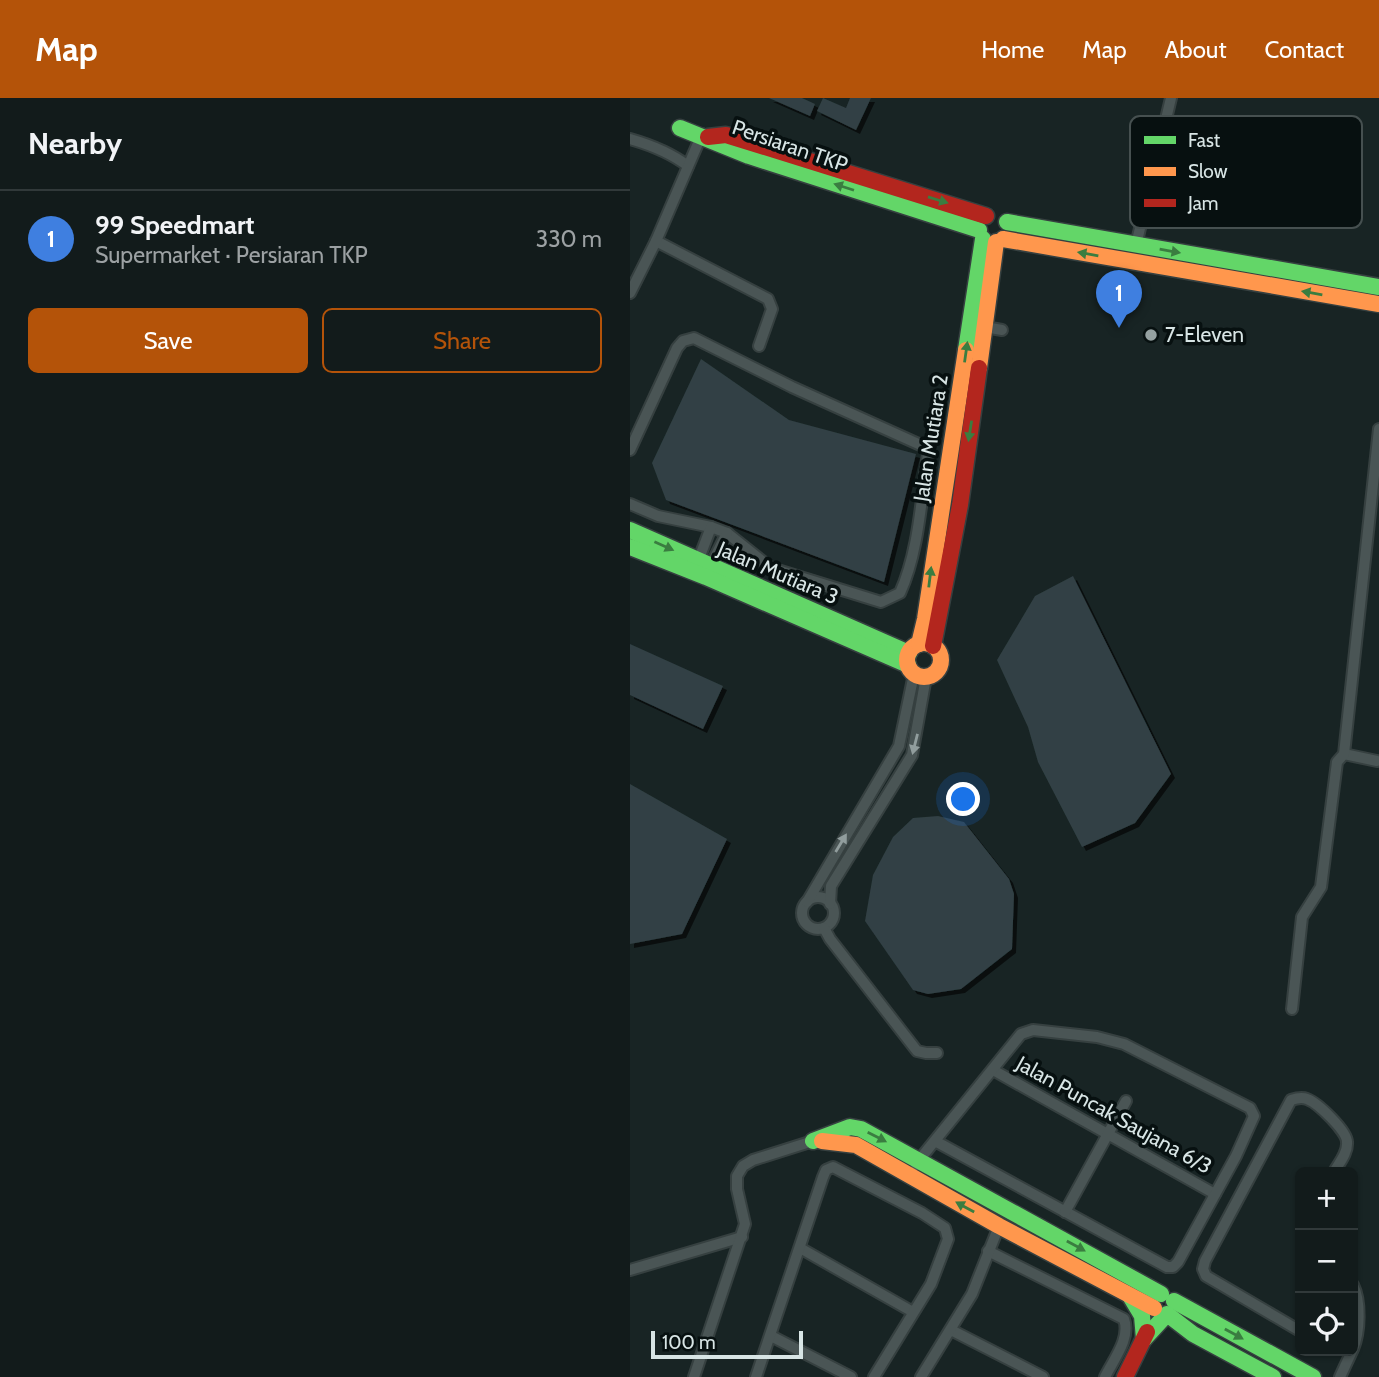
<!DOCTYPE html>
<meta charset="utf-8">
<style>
:root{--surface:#121b1b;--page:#1b2424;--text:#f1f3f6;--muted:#9ca1a3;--line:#31393a;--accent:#b45309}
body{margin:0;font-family:Cabin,sans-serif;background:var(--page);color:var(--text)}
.controls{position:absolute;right:21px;bottom:21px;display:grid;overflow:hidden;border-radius:10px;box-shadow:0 2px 5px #0004}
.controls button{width:63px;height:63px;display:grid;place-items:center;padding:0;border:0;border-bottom:2px solid var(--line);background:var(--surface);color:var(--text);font:35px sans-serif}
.scale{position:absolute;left:21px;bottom:18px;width:152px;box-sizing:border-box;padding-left:7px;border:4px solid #d8e5e5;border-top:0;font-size:19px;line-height:24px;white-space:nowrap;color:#d8e5e5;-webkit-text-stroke:5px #071010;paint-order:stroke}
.you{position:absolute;left:334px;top:702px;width:24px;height:24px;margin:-18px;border:5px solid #fff;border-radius:50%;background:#1a73e8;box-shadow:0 0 0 10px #1a73e833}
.badge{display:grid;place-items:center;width:46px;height:46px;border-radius:50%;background:var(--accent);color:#fff;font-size:23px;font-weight:700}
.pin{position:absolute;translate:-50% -58px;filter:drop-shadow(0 2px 4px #0008)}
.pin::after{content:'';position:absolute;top:37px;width:24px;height:21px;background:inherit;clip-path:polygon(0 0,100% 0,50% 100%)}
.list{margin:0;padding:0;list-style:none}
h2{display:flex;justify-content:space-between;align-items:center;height:91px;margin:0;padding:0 28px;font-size:30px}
h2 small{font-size:23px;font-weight:400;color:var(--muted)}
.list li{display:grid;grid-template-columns:46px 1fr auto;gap:21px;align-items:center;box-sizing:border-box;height:98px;padding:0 28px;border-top:2px solid var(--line)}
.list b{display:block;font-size:26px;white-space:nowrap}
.list p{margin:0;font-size:23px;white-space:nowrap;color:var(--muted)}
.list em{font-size:23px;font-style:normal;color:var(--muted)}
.actions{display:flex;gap:14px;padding:21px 28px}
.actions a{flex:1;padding:16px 0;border:2px solid var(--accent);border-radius:10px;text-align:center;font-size:24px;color:var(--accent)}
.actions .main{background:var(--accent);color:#fff}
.icon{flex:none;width:38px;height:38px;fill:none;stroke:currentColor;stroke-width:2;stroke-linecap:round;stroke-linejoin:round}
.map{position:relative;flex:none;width:749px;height:1279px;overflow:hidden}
header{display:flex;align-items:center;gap:42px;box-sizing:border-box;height:98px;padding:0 35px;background:var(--accent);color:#fff}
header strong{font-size:33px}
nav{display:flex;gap:38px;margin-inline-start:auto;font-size:24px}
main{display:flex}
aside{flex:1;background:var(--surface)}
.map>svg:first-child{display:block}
.building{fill:#314044;filter:url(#shadow)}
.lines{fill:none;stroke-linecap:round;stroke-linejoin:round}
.street-casing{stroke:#364040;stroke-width:14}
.fast-casing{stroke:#364040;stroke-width:19}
.slow-casing{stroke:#364040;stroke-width:19}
.jam-casing{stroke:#364040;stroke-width:19}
.street{stroke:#4a5555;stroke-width:10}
.fast{stroke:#63d668;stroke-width:16}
.slow{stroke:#ff974d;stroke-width:16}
.jam{stroke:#b3261e;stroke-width:16}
.oneway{fill:#3a7d40}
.oneway2{fill:#919d9d}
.poi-dot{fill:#95a1a1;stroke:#071010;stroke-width:2.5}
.labels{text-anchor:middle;stroke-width:7;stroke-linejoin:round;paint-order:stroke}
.street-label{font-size:21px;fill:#d8e5e5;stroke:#071010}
.poi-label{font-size:21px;fill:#d8e5e5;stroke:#071010;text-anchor:start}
.key{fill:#071010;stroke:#465050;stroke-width:2}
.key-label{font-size:19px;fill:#d8e5e5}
</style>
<header>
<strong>Map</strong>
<nav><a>Home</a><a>Map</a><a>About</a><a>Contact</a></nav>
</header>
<main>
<aside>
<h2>Nearby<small></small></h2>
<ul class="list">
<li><span class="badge" style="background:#3f7fe0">1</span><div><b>99 Speedmart</b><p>Supermarket · Persiaran TKP</p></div><em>330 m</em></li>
</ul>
<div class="actions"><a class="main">Save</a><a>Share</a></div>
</aside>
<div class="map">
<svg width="749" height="1279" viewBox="0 0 749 1279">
<defs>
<filter id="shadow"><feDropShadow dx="4" dy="4" stdDeviation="0" flood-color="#0009"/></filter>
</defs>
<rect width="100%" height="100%" fill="#182424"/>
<g class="building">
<path d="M 139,0 L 172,0 L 185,6 L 180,18 Z"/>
<path d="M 193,0 L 216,10 L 220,0 L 241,0 L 226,32 L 187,13 Z"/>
<path d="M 71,261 L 159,322 L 286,356 L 254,484 L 36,402 L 22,365 Z"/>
<path d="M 443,478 L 541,676 L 505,725 L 452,749 L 408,664 L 398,629 L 367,562 L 405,498 Z"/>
<path d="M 0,546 L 93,588 L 73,631 L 0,597 Z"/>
<path d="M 0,686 L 97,741 L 52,836 L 0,846 Z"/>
<path d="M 308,718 L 334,724 L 379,781 L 384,796 L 382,851 L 331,891 L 298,896 L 283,892 L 235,823 L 243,777 L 263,739 L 283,720 Z"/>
</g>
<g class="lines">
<g class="street-casing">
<g id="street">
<path d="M 0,41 C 21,47 41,55 58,68"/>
<path d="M 26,143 L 138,201 L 142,211 L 129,248"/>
<path d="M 506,147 L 541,0"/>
<path d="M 0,195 L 26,143 L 72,36"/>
<path d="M 355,229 L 372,232"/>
<path d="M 0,352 L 47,250 L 53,243 L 64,240 L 162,289 L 295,349 L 298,356 C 291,401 289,453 270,495 L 251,504 L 141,470 L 97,435 L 81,429 L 28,418 L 0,406"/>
<path d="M 67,466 L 81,429"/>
<path d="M 78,473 L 97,435"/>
<path d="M 714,656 L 747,663"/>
<circle cx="188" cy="815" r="16"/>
<path d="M 177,804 L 269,648 L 284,576"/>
<path d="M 200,806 L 201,788 L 282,657 L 296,579"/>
<path d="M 194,830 L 200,841 L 287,953 L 296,955 L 307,955"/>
<path d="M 662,911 L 672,819 L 691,789 L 707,664 L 714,656 L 749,331"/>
<path d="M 363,972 L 585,1096"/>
<path d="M 286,1067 L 290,1061 L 391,936 L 403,932 L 467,939 L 494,946 L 620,1010 L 624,1018 L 606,1058 L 548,1164 L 543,1169 L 537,1169 L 305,1043"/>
<path d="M 435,1114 L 496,1003"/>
<path d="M 170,1150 L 283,1214"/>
<path d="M 358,1153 L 494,1221 C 501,1241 483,1262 475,1279"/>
<path d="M 0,1172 L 112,1139"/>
<path d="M 723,1187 C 731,1203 730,1234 723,1251"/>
<path d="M 321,1232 L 413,1279"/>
<path d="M 670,1233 L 576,1178 L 573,1171 L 575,1163 L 661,1002 C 667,1000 672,999 677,1001 C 688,1005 717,1033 717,1044 C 718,1055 709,1065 704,1074"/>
<path d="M 141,1238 L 221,1279"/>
<path d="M 64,1279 L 115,1126 L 107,1091 L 107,1078 L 113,1068 L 123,1062 L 183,1043"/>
<path d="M 126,1279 L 193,1079 L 196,1072 L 203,1069 L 292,1115 L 315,1130 L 318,1141 L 301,1186 L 244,1279"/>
<path d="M 291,1279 L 342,1196 L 369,1128"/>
<path d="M 710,1279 L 722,1253"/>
</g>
</g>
<g class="fast-casing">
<g id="fast">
<path d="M 50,30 L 119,58 L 349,132"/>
<path d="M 377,124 L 749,189"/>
<path d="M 336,252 L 353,141"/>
<path d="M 0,432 L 279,555"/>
<path d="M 0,449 L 76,479 L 278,567"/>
<path d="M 183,1043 L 220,1029 L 231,1031 L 531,1196"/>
<path d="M 500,1198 L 512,1218 L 514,1241"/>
<path d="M 544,1203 L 683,1279"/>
<path d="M 514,1241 L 537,1216 L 563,1236 L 643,1279"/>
</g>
</g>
<g class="slow-casing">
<g id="slow">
<path d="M 373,141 L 749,206"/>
<path d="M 349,270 L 366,144"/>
<circle cx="294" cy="562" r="17"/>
<path d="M 289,546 L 295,521 L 336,252"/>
<path d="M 192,1043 L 226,1047 L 369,1128 L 524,1210"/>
</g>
</g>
<g class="jam-casing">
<g id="jam">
<path d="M 78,39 L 96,37 L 356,118"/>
<path d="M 303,548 L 330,407 L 349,270"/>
<path d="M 495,1279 L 517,1234"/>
</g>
</g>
<use href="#street" class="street"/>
<use href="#fast" class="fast"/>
<use href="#slow" class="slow"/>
<use href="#jam" class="jam"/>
</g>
<defs><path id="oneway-solid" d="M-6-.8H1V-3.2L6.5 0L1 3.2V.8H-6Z" transform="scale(1.75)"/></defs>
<g class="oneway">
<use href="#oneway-solid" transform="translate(214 89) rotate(-162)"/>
<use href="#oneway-solid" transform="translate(308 102) rotate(17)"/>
<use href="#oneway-solid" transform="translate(540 153) rotate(10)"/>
<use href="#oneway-solid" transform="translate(458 156) rotate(-170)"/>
<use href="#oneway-solid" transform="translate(682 195) rotate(-170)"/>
<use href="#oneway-solid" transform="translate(336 254) rotate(-82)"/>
<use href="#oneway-solid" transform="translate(340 333) rotate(99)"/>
<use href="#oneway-solid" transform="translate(34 448) rotate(24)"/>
<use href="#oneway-solid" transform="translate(300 479) rotate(-83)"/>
<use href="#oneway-solid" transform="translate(247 1039) rotate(27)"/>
<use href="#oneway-solid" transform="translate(335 1109) rotate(-151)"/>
<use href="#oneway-solid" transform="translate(446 1148) rotate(29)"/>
<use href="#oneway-solid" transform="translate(604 1236) rotate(29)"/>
</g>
<g class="oneway2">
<use href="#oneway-solid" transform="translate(285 646) rotate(104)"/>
<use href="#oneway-solid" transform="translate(211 745) rotate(-59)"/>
</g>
<circle class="poi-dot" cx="521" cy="237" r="7"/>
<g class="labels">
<g class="street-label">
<text transform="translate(160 48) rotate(19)" y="7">Persiaran TKP</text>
<text transform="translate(301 340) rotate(-81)" y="7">Jalan Mutiara 2</text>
<text transform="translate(148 475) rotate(23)" y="7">Jalan Mutiara 3</text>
<text transform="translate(484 1017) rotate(29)" y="7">Jalan Puncak Saujana 6/3</text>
</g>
<g class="poi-label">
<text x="535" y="244">7-Eleven</text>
</g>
</g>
<rect x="500" y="18" width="232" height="112" rx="10" class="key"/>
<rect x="514" y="38" width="32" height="8" fill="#63d668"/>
<rect x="514" y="69" width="32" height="9" fill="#ff974d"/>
<rect x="514" y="101" width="32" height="8" fill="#b3261e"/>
<g class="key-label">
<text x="558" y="49">Fast</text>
<text x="558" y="80">Slow</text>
<text x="558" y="112">Jam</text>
</g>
</svg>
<div class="controls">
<button>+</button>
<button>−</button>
<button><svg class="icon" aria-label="locate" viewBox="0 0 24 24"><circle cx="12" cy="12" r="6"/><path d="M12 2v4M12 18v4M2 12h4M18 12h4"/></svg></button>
</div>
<div class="scale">100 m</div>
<div class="you"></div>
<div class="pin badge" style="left:489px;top:230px;background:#3f7fe0">1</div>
</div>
</main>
